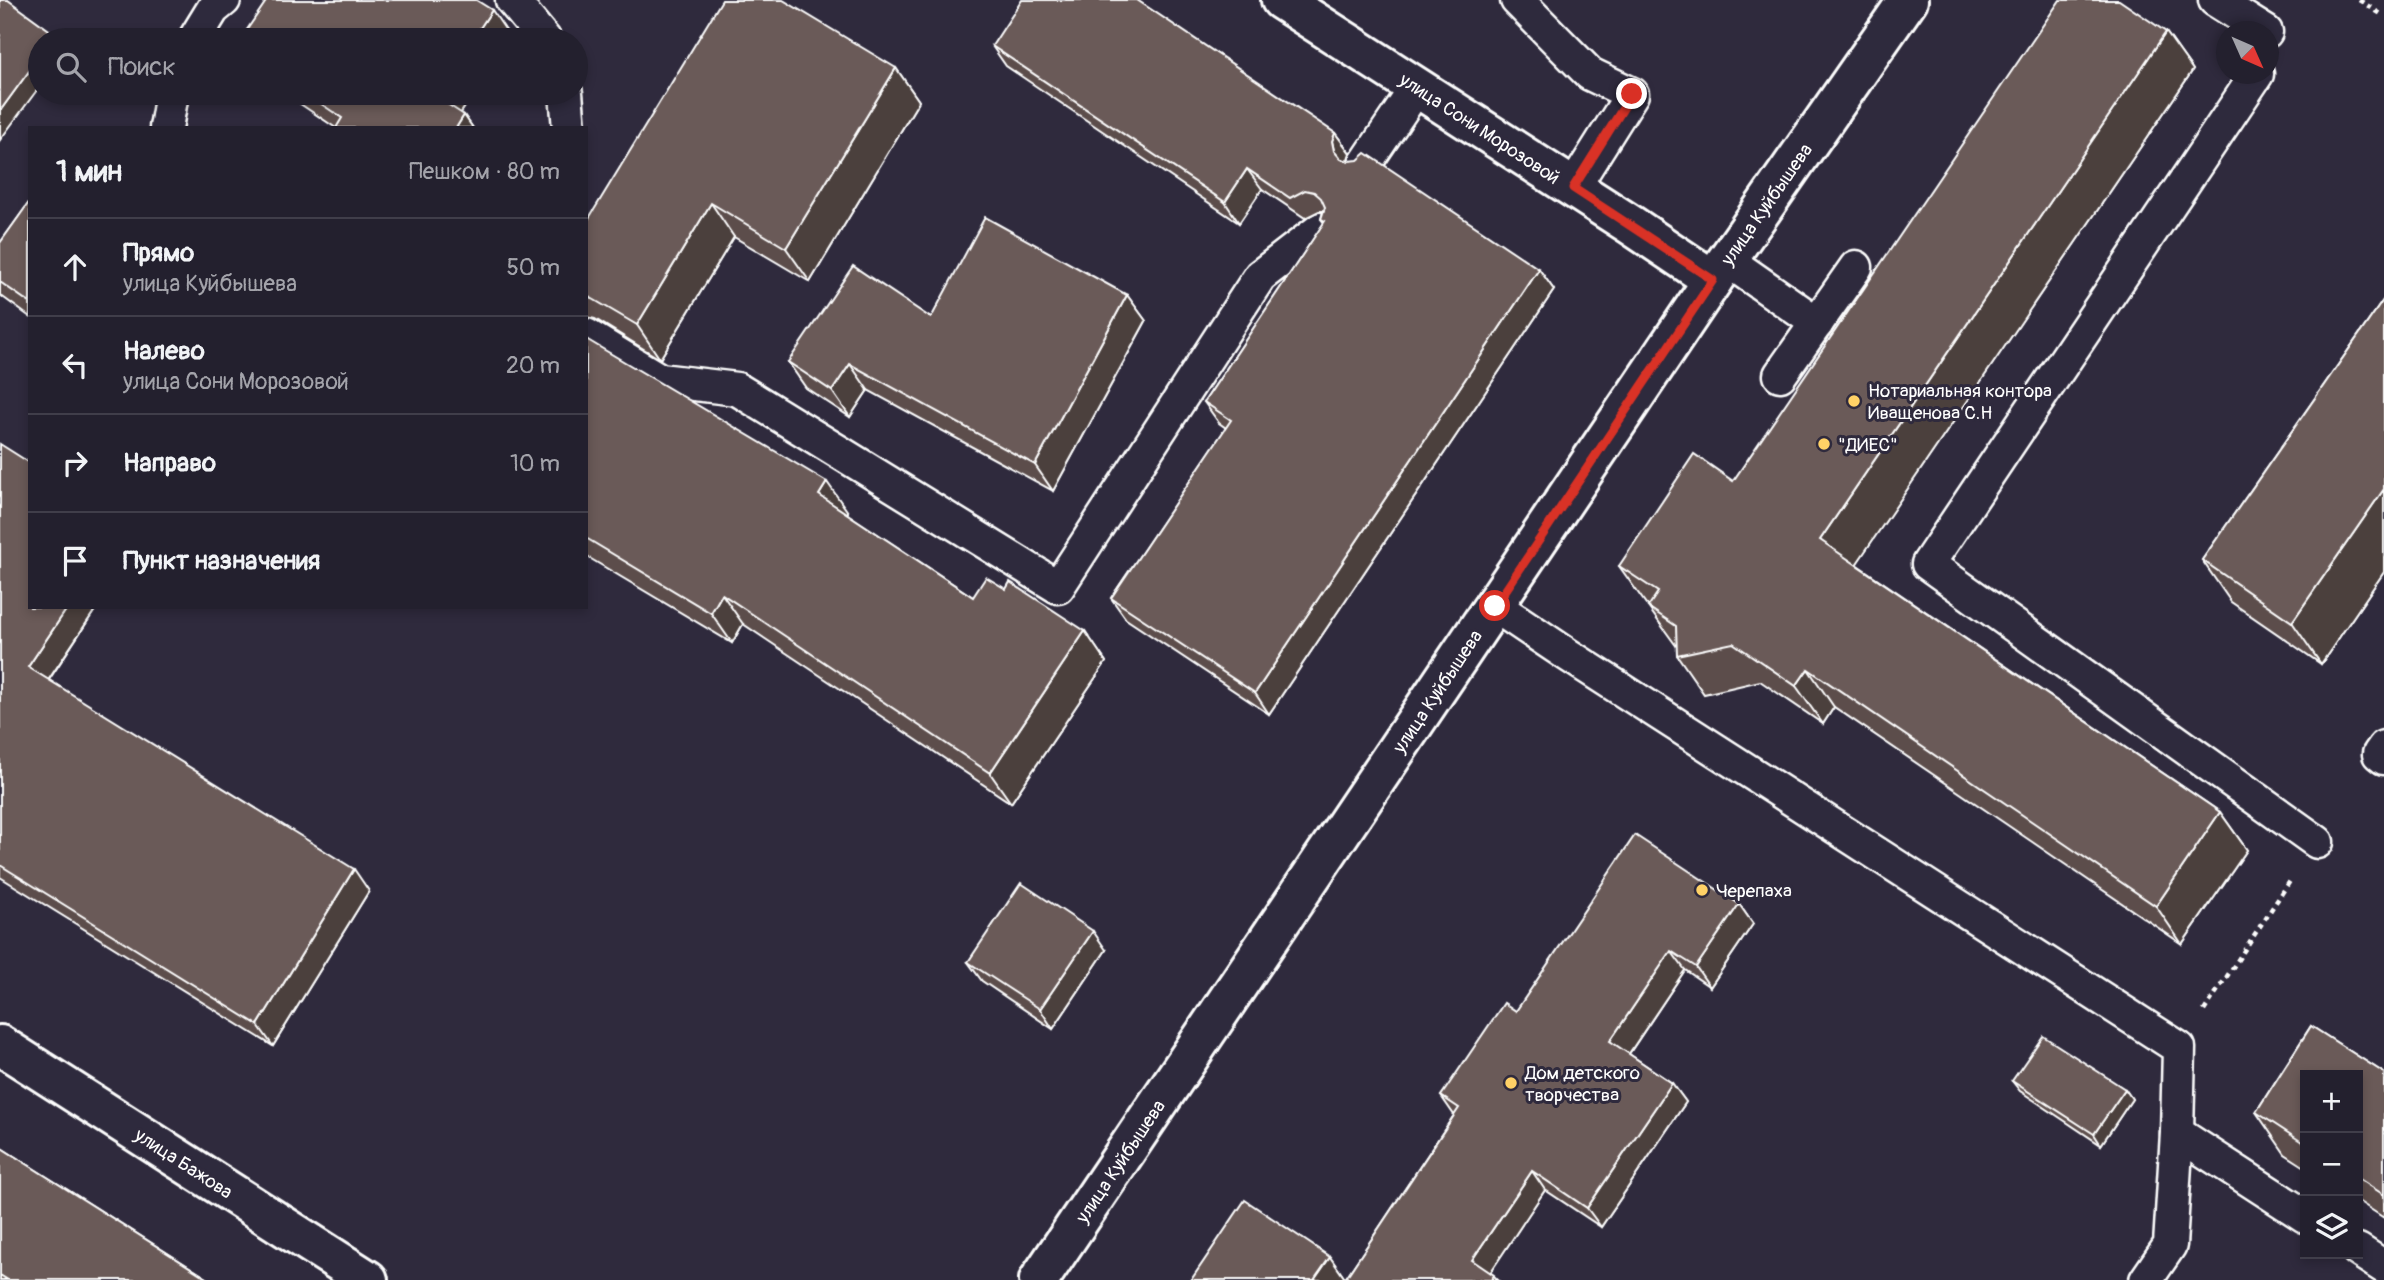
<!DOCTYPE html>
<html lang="ru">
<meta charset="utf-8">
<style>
:root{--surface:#23202e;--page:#2f2d3a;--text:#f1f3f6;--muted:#a3a3aa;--line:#403e4a}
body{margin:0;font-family:Pangolin,sans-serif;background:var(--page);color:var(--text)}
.controls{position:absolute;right:21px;bottom:21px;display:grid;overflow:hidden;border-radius:0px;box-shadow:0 4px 10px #0003}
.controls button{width:63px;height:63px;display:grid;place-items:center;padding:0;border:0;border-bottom:2px solid var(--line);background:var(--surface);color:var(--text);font:35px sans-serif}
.compass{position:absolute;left:2216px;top:21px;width:63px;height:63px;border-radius:50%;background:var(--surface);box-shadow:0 4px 10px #0003;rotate:135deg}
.stop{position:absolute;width:21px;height:21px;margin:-16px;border:5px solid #d93025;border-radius:50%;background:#fff}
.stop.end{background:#d93025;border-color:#fff;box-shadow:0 2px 7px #0008}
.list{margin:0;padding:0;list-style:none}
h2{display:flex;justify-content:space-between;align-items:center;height:91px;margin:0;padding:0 28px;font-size:30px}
h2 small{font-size:23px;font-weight:400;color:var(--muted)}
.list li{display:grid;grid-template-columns:46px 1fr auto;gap:21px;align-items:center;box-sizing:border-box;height:98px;padding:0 28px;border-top:2px solid var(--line)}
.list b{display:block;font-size:26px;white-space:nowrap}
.list p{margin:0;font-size:23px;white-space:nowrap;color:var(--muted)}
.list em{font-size:23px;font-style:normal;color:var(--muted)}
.icon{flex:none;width:38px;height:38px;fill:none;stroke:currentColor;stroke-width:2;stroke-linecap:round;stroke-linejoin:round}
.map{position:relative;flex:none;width:2384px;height:1280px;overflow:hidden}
.search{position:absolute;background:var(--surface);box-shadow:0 4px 10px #0003;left:28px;top:28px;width:560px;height:77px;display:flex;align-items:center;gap:18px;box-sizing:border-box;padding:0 24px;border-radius:38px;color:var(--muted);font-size:26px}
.panel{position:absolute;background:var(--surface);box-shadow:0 4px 10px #0003;left:28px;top:126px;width:560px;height:483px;border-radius:0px}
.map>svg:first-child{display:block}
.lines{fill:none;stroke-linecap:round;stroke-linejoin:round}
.lane-casing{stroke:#fff;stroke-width:37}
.street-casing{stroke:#fff;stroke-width:44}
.secondary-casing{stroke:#fff;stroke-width:44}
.path{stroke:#fff;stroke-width:4.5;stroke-dasharray:5 5;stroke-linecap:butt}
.lane{stroke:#2f2a3d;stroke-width:32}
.street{stroke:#2f2a3d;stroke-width:38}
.secondary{stroke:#2f2a3d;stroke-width:38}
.wall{fill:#5c4d4c;stroke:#fff;stroke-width:2}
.shaded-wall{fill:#4b3f3e;stroke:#fff;stroke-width:2}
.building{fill:#6b5a58;stroke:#fff;stroke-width:2}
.route{stroke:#d93025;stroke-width:9}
.poi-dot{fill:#ffd166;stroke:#2f2a3d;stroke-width:2.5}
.labels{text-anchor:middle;stroke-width:6;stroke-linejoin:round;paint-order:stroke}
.street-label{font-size:19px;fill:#fff;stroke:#2f2a3d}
.poi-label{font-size:19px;fill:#fff;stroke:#2f2a3d;text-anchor:start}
</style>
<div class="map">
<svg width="2384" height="1280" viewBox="0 0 2384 1280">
<rect width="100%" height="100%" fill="#2f2a3d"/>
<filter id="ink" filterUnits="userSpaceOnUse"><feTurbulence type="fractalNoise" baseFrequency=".0143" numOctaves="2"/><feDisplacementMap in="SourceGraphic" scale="14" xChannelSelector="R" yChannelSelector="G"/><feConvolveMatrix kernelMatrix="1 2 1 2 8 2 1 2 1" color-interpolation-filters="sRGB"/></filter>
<g filter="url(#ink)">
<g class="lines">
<g class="lane-casing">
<g id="lane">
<path d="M 512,0 L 545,40"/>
<path d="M 1517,0 L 1590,74 L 1632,94 L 1573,188"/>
<path d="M 2215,0 L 2266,32"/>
<path d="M 194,40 L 213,9 L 224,0"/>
<path d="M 2257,74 L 1928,564 L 2317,842"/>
<path d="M 566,93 L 569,128"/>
<path d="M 166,128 L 172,93"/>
<path d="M 1365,164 L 1417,87"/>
<path d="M 1727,260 L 1817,323"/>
<path d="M 586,335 L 660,380 L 737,389 L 1058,587 L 1260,276 L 1321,229"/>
<path d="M 1780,375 L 1856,267"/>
<path d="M 1495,606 L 1568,655 L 2179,1048 L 2177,1133 L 2170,1245 L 2146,1280"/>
<path d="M 2384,747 L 2379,754 L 2384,758"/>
<path d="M 2177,1133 L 2305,1216"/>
<path d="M 2358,1250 L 2384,1267"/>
</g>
</g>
<g class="street-casing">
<g id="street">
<path d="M 1281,0 L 1631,225 L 1713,280"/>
<path d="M 0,1045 L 368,1280"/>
</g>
</g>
<g class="secondary-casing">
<path id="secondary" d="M 1039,1280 L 1713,280 L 1908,0"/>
</g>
<g class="path">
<path d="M 2359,0 L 2384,16"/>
<path d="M 2204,1011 L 2292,878"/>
</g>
<use href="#lane" class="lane"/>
<use href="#street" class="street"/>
<use href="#secondary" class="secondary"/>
</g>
<g class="wall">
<path d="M 2166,32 L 2193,70 L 1856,564 L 2220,812 L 2247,850 L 2182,944 L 1834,707 L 1823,724 L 1760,681 L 1704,694 L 1677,655 L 1677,647 L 1648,607 L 1649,606 L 1646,604 L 1619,566 L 1733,481 Z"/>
<path d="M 992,46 L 1335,133 L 1350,153 L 1347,161 L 1539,269 L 1554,290 L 1269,714 L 1126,619 L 1111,598 L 1226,428 L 1219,423 L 1204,402 L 1324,223 L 1321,219 L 1323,211 L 1319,211 L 1305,218 L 1262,189 L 1239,223 L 1006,66 Z"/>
<path d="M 896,68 L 919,101 L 810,282 L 734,237 L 660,359 L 595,319 L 586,317 L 586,223 Z"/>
<path d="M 284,93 L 474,93 L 461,113 L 464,115 L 473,128 L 336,128 Z"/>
<path d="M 30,201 L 30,317 L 0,295 L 0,243 Z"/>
<path d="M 1127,295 L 1146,321 L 1053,491 L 868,390 L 850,417 L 806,388 L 788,362 L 931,318 Z"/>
<path d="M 2384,299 L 2384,572 L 2321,664 L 2231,602 L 2202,560 Z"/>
<path d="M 586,339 L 848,512 L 847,514 L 973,597 L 1006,589 L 1085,631 L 1106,662 L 1011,803 L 743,624 L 732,643 L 586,556 Z"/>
<path d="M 0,444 L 30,607 L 97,607 L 49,680 L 369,891 L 273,1046 L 0,877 Z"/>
<path d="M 1739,904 L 1753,924 L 1710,987 L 1685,970 L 1629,1054 L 1672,1083 L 1686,1102 L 1601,1227 L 1545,1190 L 1490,1272 L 1498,1280 L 1191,1280 L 1330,1257 L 1345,1279 L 1454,1115 L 1441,1096 L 1516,1011 Z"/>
<path d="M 1106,950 L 1053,1029 L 982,981 L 968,962 Z"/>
<path d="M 2311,1026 L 2384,1073 L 2384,1218 L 2358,1201 L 2358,1075 L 2305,1075 L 2305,1167 L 2285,1154 L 2256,1112 Z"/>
<path d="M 2012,1081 L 2125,1089 L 2132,1099 L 2101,1145 L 2020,1091 Z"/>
<path d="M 0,1147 L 210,1280 L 0,1280 Z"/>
</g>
<g class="shaded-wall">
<path d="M 492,10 L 511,38 L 510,40 L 472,40 Z"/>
<path d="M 2166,32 L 2193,70 L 1847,578 L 1820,540 Z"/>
<path d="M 56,35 L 59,40 L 52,40 Z"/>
<path d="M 40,56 L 40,86 L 0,140 L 0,111 Z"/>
<path d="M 896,68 L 919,101 L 810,282 L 786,248 Z"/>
<path d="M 437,93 L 474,93 L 454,123 L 435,96 Z"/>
<path d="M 464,115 L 473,128 L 456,128 Z"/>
<path d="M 1335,133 L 1350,153 L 1347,162 L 1348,171 L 1334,151 L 1332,141 Z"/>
<path d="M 1247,169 L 1262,189 L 1239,223 L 1225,202 Z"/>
<path d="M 711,203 L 734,237 L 660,359 L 637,325 Z"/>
<path d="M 1539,269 L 1554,290 L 1269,714 L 1255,693 Z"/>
<path d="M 1127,295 L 1146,321 L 1053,491 L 1035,465 Z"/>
<path d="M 850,364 L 868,390 L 850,417 L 832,391 Z"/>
<path d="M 827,482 L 848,512 L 840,525 L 819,495 Z"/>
<path d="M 2384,489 L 2384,572 L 2321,664 L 2292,622 Z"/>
<path d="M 722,594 L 743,624 L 732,643 L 711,613 Z"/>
<path d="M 68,607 L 97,607 L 43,688 L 28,667 Z"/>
<path d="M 1085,631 L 1106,662 L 1011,803 L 990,773 Z"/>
<path d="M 1808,669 L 1834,707 L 1823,724 L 1796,686 Z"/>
<path d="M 2220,812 L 2247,850 L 2182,944 L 2156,906 Z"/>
<path d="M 354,869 L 369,891 L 273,1046 L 258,1025 Z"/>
<path d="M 1739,904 L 1753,924 L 1710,987 L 1696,967 Z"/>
<path d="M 1093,931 L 1106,950 L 1053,1029 L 1040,1009 Z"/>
<path d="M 1671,951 L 1685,970 L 1624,1061 L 1610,1041 Z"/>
<path d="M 1672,1083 L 1686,1102 L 1601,1227 L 1587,1208 Z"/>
<path d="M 2125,1089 L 2132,1099 L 2101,1145 L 2094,1134 Z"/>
<path d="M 1532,1171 L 1545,1190 L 1486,1279 L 1472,1260 Z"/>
<path d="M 1330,1257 L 1346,1280 L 1314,1280 Z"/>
</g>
<g class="building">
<path d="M 0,0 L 8,0 L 56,35 L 52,40 L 40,40 L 40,56 L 0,111 Z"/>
<path d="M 267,0 L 476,0 L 492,10 L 472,40 L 240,40 Z"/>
<path d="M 722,0 L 783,0 L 896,68 L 786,248 L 711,203 L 637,325 L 586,295 L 586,223 Z"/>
<path d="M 1022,0 L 1137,0 L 1335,133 L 1332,141 L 1334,151 L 1341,159 L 1349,161 L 1358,160 L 1366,153 L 1539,269 L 1255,693 L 1111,598 L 1231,420 L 1204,402 L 1325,221 L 1321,219 L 1325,207 L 1321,198 L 1314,192 L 1305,190 L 1290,198 L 1247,169 L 1225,202 L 992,46 Z"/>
<path d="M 2060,0 L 2119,0 L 2166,32 L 1820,540 L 2220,812 L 2156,906 L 1808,669 L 1796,686 L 1733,643 L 1677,655 L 1676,626 L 1648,607 L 1658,592 L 1619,566 L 1694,454 L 1733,481 Z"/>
<path d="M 305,93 L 437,93 L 435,96 L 464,115 L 456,128 L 336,128 L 342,118 Z"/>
<path d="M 30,201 L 30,303 L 0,282 L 0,243 Z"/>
<path d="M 985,217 L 1127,295 L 1035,465 L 850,364 L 832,391 L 788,362 L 853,266 L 931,318 Z"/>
<path d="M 2384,299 L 2384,489 L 2292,622 L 2202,560 Z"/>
<path d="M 586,339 L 827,482 L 819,495 L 973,597 L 986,577 L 1006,589 L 1010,582 L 1085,631 L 990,773 L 722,594 L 711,613 L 586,538 Z"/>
<path d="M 0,444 L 30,463 L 30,607 L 68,607 L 28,667 L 354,869 L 258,1025 L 0,865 Z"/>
<path d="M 1635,835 L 1739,904 L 1696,967 L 1671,951 L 1610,1041 L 1672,1083 L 1587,1208 L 1532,1171 L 1472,1260 L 1494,1275 L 1491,1280 L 1347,1280 L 1345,1279 L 1459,1108 L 1441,1096 L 1504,1003 L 1516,1011 Z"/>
<path d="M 1021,883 L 1093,931 L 1040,1009 L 968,962 Z"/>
<path d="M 2311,1026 L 2384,1073 L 2384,1195 L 2358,1178 L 2358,1075 L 2305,1075 L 2305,1144 L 2256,1112 Z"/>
<path d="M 2043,1036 L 2125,1089 L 2094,1134 L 2012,1081 Z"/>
<path d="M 0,1147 L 210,1280 L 8,1280 L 0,1275 Z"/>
<path d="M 1245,1200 L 1330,1257 L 1314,1280 L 1191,1280 Z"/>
</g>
</g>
<g class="lines" filter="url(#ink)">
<path class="route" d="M 1495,606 L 1713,280 L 1573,188 L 1632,94"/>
</g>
<g class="poi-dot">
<circle cx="1854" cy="401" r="7"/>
<circle cx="1824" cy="444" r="7"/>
<circle cx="1702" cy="890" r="7"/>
<circle cx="1511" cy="1083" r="7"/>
</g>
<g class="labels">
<g class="street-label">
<text transform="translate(1480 128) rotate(33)" y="7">улица Сони Морозовой</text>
<text transform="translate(1766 204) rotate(-55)" y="7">улица Куйбышева</text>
<text transform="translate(1437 691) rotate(-56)" y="7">улица Куйбышева</text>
<text transform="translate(1120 1161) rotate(-56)" y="7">улица Куйбышева</text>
<text transform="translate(184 1163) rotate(33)" y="7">улица Бажова</text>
</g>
<g class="poi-label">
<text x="1868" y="397">Нотариальная контора<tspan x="1868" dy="22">Иващенова С.Н</tspan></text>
<text x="1838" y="451">"ДИЕС"</text>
<text x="1716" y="897">Черепаха</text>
<text x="1525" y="1079">Дом детского<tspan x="1525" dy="22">творчества</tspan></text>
</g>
</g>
</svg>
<div class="controls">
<button>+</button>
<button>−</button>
<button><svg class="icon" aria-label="layers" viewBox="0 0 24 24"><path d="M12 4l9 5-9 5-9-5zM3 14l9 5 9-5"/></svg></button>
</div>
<svg class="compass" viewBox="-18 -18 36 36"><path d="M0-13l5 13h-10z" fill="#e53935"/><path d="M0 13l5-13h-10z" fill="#a3a3aa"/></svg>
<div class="stop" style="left:1495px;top:606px"></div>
<div class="stop end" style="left:1632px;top:94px"></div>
<div class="search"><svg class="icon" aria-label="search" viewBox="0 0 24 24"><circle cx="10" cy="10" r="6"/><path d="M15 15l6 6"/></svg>Поиск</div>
<section class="panel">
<h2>1 мин<small>Пешком · 80 m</small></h2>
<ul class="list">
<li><svg class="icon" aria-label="ahead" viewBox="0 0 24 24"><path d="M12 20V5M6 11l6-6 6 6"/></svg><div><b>Прямо</b><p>улица Куйбышева</p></div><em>50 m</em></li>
<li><svg class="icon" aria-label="left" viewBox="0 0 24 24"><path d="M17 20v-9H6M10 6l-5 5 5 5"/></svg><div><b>Налево</b><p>улица Сони Морозовой</p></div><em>20 m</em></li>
<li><svg class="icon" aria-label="right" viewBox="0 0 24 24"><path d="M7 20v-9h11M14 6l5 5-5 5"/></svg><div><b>Направо</b></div><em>10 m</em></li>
<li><svg class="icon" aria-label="arrive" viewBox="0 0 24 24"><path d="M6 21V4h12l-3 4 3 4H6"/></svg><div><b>Пункт назначения</b></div></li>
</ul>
</section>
</div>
